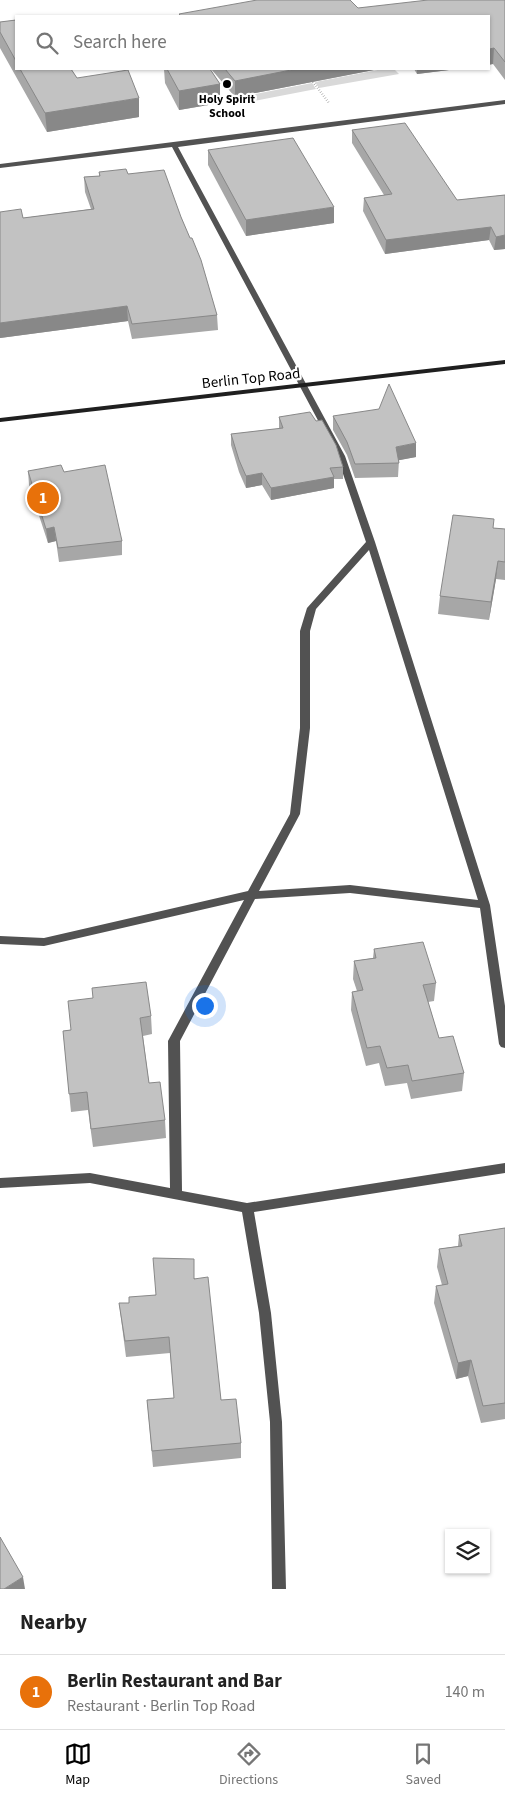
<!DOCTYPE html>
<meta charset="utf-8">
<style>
:root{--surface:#fff;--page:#f2f2f2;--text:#222;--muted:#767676;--line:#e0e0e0;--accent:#000}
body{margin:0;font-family:"Source Sans 3",sans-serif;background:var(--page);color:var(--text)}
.controls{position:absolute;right:15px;bottom:15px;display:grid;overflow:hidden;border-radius:0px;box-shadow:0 1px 4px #0004}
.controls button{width:45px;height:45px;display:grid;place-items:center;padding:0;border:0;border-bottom:1px solid var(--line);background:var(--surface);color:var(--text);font:25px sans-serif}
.you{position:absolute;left:204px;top:1005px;width:18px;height:18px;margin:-12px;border:4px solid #fff;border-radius:50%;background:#1a73e8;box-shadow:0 0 0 8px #1a73e833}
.badge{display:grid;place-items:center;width:32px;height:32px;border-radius:50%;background:var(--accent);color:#fff;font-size:16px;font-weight:700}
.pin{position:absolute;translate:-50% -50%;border:2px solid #fff;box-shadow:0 1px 5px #0006}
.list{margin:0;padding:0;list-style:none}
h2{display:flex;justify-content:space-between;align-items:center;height:65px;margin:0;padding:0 20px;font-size:21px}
h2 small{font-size:16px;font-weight:400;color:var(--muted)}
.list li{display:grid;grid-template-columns:32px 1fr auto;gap:15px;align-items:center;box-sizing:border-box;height:75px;padding:0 20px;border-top:1px solid var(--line)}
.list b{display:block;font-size:19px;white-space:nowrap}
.list p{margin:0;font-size:16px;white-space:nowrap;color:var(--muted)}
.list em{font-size:16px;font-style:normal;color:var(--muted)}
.icon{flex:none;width:28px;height:28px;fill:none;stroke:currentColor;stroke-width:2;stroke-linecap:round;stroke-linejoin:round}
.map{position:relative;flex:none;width:505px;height:1589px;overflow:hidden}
.search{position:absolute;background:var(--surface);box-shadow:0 1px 4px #0004;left:15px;right:15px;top:15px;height:55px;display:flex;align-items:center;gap:12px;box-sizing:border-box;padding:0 18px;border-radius:0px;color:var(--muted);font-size:19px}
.sheet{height:140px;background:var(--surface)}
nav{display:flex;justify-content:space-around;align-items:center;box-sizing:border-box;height:70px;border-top:1px solid var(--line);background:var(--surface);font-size:14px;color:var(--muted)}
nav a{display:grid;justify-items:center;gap:2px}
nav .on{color:var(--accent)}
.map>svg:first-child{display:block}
.green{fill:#d9d9d9}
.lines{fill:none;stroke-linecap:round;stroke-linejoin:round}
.path{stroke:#747474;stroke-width:2.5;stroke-dasharray:0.5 2;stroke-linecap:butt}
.street{fill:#525252;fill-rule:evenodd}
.secondary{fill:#1f1f1f;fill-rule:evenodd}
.wall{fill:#a7a7a7}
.shaded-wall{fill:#888}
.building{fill:#c2c2c2;stroke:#888}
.poi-dot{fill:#000;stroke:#fff;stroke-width:2}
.labels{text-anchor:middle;stroke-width:4.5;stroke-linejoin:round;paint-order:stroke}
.far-poi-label{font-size:12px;font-weight:bold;fill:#000;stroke:#fff}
.street-label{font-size:15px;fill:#000;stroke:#fff}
</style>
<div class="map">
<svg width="505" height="1589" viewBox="0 0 505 1589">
<rect width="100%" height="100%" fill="#fff"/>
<g class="green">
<path d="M 383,69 L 394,69 L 399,74 L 319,88 L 315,82 Z"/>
<path d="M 312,83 L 316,89 L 239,104 L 235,98 Z"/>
</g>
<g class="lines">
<path class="path" d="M 310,78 L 329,103"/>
<path class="street" d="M 505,100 L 505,104 L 178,147 L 345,456 L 375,542 L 490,905 L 505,1006 L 505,1048 L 501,1047 L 499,1044 L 480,908 L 350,893 L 255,899 L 180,1041 L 182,1191 L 247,1203 L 505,1163 L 505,1173 L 254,1212 L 271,1313 L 282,1422 L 286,1589 L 272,1589 L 270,1422 L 259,1313 L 242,1212 L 90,1183 L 0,1188 L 0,1178 L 90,1173 L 170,1188 L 168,1041 L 244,900 L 44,946 L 0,944 L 0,936 L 44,938 L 248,891 L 290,814 L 300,728 L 300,631 L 307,608 L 366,542 L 337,456 L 172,147 L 0,168 L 0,164 ZM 369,550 L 478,900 L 350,885 L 259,891 L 300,814 L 310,728 L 310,631 L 316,609 Z"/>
<path class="secondary" d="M 505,360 L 505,364 L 0,422 L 0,418 Z"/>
</g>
<g class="wall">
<path d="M 505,0 L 505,80 L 493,64 L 489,16 L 179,16 L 179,14 L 358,8 Z"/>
<path d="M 16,20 L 16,69 L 71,69 L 77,78 L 139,117 L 47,132 L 0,48 L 0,22 Z"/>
<path d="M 164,69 L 210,69 L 220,84 L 220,103 L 179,110 L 165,83 Z"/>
<path d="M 211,69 L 379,69 L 235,97 Z"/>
<path d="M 414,69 L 457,69 L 417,74 Z"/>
<path d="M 352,130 L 457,200 L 505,195 L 505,249 L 494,250 L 489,240 L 385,254 L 363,211 L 364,198 L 384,195 L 352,143 Z"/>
<path d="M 208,150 L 334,223 L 246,236 L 208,165 Z"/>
<path d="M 99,172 L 128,174 L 181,217 L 217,315 L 218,330 L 132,339 L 128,321 L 0,338 L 0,212 L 23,218 L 91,209 L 85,192 L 84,177 L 99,176 Z"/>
<path d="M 333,416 L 416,457 L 399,460 L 398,477 L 355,478 L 347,455 L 333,430 Z"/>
<path d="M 279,417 L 343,467 L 343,479 L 334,479 L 334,488 L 271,500 L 262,485 L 246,488 L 239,472 L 231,445 L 231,434 L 279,429 Z"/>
<path d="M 28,471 L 64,472 L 122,541 L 122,555 L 59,562 L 56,541 L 48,543 L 29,485 Z"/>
<path d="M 493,528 L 505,529 L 505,580 L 496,579 L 489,620 L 438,614 L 440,596 Z"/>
<path d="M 374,949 L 436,983 L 434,1001 L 428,1002 L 439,1038 L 464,1073 L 462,1091 L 411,1099 L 407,1083 L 385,1086 L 379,1063 L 366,1066 L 351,1010 L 352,992 L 357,991 L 353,979 L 354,961 L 373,958 Z"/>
<path d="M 151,1016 L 152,1034 L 143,1036 L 149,1083 L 165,1120 L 166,1138 L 93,1147 L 88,1110 L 71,1112 L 63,1031 Z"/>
<path d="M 505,1228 L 505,1419 L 481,1423 L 468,1376 L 456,1379 L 434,1303 L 436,1286 L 442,1285 L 437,1267 L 439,1249 L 458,1246 L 459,1235 Z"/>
<path d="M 195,1278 L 221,1400 L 241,1443 L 241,1458 L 153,1467 L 147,1400 L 174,1398 L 170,1353 L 126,1357 L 119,1303 L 129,1303 L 155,1295 Z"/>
</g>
<g class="shaded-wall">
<path d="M 494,48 L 493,64 L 489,65 L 489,49 Z"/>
<path d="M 296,69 L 379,69 L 235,97 L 235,81 Z"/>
<path d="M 417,69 L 457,69 L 417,74 Z"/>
<path d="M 220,84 L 220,103 L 179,110 L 179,91 Z"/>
<path d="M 139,98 L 139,117 L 47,132 L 45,113 Z"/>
<path d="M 334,207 L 334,223 L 246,236 L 246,220 Z"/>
<path d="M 491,227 L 489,240 L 385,254 L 386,240 Z"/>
<path d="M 505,235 L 505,249 L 494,250 L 496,237 Z"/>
<path d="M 127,306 L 128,321 L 0,338 L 0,323 Z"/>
<path d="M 416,443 L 416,457 L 395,461 L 396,447 Z"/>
<path d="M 262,473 L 262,485 L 246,488 L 246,476 Z"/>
<path d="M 334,477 L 334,488 L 271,500 L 271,488 Z"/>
<path d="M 54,527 L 56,541 L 48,543 L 46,529 Z"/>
<path d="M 498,561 L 496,579 L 489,620 L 491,602 Z"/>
<path d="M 471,1360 L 468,1376 L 456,1379 L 458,1363 Z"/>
<path d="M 23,1577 L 25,1589 L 4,1589 Z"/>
</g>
<g class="building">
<path d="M 257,0 L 350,0 L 358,8 L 428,0 L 505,0 L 505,62 L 494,48 L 489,49 L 489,16 L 181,16 L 179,14 Z"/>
<path d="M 16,20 L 16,61 L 0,32 L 0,22 Z"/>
<path d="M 20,69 L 71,69 L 77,78 L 128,70 L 139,98 L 45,113 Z"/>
<path d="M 167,69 L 210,69 L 220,84 L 179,91 Z"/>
<path d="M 225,69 L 296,69 L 235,81 Z"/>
<path d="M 405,123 L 457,200 L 505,195 L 505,235 L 496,237 L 491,227 L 386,240 L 364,198 L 392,194 L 352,130 Z"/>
<path d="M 293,138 L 334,207 L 246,220 L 208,150 Z"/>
<path d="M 126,169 L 128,174 L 164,170 L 181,217 L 190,238 L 192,238 L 201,260 L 217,315 L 132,324 L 127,306 L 0,323 L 0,212 L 21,209 L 23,218 L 94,209 L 84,177 L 100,176 L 99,172 Z"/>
<path d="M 389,384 L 416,443 L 396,447 L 399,463 L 355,464 L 347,442 L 333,416 L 379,409 Z"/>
<path d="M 310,412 L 316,421 L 322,420 L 336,445 L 343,467 L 330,468 L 334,477 L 271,488 L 262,473 L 246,476 L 239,460 L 231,434 L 283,428 L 279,417 Z"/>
<path d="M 61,465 L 64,472 L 105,465 L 122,541 L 58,548 L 54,527 L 46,529 L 28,471 Z"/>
<path d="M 453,515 L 494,519 L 493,528 L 505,529 L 505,562 L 498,561 L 491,602 L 440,596 Z"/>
<path d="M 423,942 L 436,983 L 423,985 L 439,1038 L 453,1036 L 464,1073 L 412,1081 L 408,1065 L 387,1068 L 380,1046 L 367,1048 L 352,992 L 363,990 L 354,961 L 376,958 L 374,949 Z"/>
<path d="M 146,982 L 151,1016 L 140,1018 L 149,1083 L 160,1082 L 165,1120 L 91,1129 L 87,1092 L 69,1094 L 63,1031 L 71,1030 L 68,1001 L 93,998 L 92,988 Z"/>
<path d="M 505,1228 L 505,1403 L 483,1406 L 471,1360 L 458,1363 L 436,1286 L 448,1284 L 439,1249 L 462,1246 L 459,1235 Z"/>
<path d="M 153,1258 L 194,1259 L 194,1279 L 208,1277 L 221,1400 L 236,1399 L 241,1443 L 152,1451 L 147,1400 L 174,1398 L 169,1337 L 125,1341 L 119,1303 L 129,1303 L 129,1297 L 156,1295 Z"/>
<path d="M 0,1537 L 23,1577 L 4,1589 L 0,1589 Z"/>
</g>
<circle class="poi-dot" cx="227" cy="84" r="5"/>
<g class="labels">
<g class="far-poi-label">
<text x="227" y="103">Holy Spirit<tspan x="227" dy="14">School</tspan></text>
</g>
<g class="street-label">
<text transform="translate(251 378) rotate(-6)" y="5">Berlin Top Road</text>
</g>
</g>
</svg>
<div class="controls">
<button><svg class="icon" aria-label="layers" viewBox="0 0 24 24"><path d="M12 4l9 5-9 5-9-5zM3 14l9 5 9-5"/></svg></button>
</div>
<div class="you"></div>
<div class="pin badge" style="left:43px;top:498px;background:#e8710a">1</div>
<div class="search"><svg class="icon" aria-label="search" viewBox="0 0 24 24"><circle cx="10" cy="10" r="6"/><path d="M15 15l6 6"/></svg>Search here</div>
</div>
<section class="sheet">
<h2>Nearby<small></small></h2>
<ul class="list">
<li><span class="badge" style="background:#e8710a">1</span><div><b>Berlin Restaurant and Bar</b><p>Restaurant · Berlin Top Road</p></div><em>140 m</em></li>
</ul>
</section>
<nav>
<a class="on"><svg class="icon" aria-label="map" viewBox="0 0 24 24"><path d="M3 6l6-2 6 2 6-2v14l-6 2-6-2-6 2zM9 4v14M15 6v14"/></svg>Map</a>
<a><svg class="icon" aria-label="directions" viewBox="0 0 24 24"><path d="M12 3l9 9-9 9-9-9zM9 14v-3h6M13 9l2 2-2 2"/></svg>Directions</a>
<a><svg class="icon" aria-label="saved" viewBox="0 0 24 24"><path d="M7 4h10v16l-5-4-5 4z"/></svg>Saved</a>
</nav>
